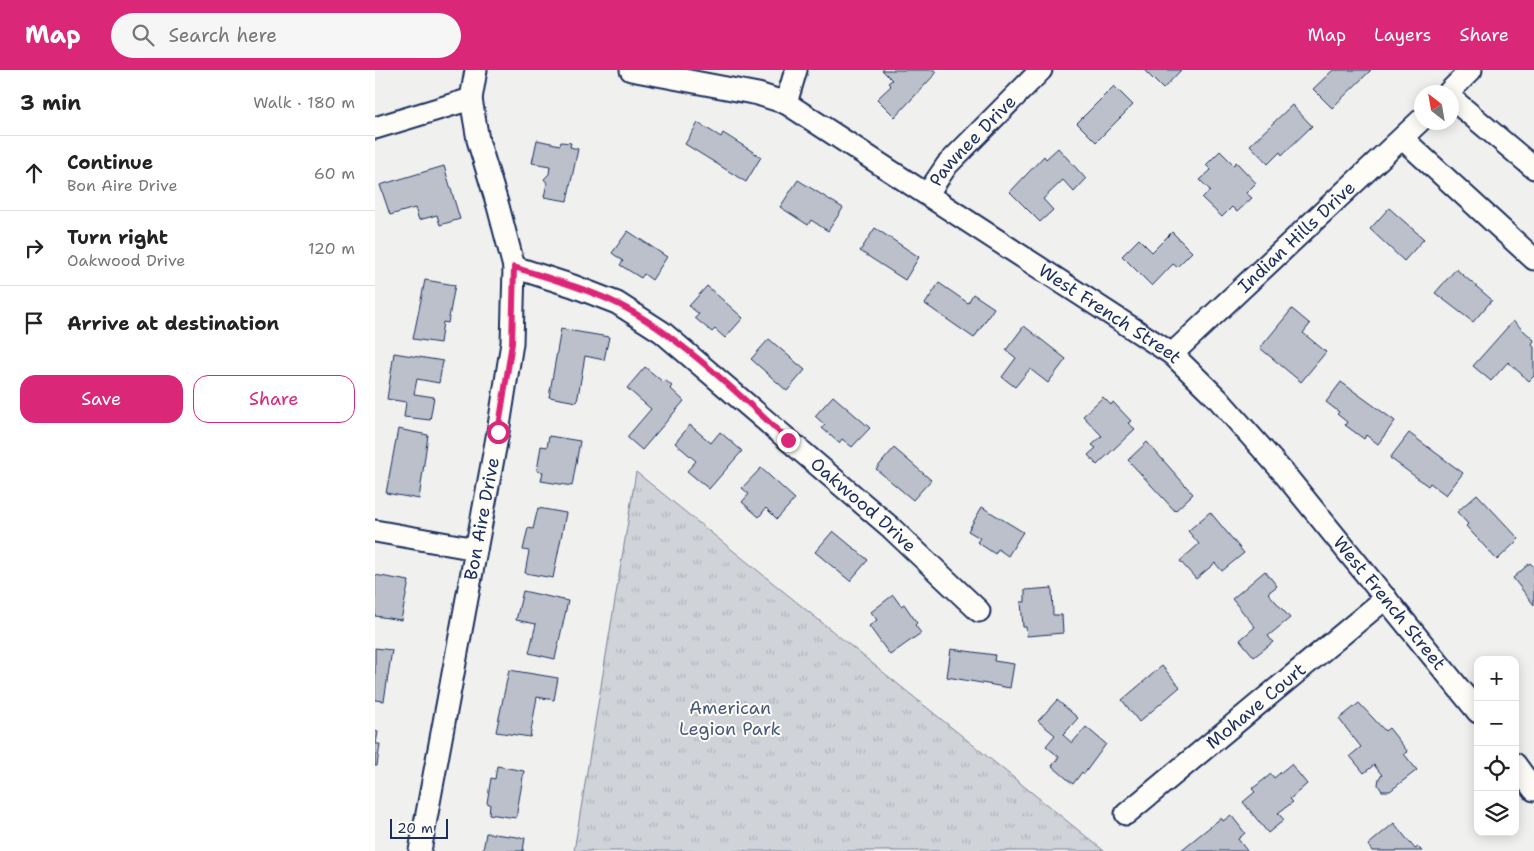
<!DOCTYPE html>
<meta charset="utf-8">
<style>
:root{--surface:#fff;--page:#f6f6f6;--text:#222;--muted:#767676;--line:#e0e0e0;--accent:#db2777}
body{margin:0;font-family:"Shantell Sans",sans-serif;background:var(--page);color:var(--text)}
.controls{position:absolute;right:15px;bottom:15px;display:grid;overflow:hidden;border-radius:10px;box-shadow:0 2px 12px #0003}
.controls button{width:45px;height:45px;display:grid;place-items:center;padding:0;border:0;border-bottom:1px solid var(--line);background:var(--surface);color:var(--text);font:25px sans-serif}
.compass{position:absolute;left:1039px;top:15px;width:45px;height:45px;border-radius:50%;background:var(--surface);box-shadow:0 2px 12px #0003;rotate:329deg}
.scale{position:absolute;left:15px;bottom:12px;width:58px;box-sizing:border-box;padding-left:5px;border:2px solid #1b2f5e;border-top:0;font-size:14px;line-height:18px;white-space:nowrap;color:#1b2f5e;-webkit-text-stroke:4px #fdfcf7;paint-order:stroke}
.stop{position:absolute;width:15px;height:15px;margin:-11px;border:4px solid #db2777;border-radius:50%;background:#fff}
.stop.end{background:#db2777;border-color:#fff;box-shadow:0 1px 5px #0008}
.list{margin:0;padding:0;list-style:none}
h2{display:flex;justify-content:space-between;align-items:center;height:65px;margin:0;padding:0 20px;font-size:21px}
h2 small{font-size:16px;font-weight:400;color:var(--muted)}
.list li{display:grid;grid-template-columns:32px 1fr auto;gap:15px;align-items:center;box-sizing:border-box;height:75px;padding:0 20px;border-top:1px solid var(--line)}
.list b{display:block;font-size:19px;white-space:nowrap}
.list p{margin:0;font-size:16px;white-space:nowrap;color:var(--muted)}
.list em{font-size:16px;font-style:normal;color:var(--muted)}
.actions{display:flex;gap:10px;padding:15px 20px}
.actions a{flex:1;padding:11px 0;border:1px solid var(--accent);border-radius:15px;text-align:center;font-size:18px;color:var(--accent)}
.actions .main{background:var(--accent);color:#fff}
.icon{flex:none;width:28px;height:28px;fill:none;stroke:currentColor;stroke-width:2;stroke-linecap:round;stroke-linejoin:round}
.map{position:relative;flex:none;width:1159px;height:781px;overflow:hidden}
header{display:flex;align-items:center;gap:30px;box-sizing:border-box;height:70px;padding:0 25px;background:var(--accent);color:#fff}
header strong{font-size:24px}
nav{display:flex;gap:28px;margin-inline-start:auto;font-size:18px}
.search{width:350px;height:45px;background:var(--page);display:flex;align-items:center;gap:12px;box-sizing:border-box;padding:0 18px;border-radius:28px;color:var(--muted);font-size:19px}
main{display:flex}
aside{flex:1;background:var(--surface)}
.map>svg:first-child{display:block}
.grass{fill:url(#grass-tufts);stroke:#76819b}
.building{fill:#bbc0ca;stroke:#1b2f5e}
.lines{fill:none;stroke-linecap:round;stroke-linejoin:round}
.street-casing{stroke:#1b2f5e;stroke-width:25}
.street{stroke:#fdfcf7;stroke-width:21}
.route{stroke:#db2777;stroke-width:6}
.labels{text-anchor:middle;stroke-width:4;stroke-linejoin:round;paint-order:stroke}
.street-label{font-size:18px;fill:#1b2f5e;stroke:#fdfcf7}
.park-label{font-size:18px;fill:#48587c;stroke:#fdfcf7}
</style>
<header>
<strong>Map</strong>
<div class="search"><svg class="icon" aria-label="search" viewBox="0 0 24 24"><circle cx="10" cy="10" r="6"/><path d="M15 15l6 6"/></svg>Search here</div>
<nav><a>Map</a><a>Layers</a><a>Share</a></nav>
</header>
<main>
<aside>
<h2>3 min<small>Walk · 180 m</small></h2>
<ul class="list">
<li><svg class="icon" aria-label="ahead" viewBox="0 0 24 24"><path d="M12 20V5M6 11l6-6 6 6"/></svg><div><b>Continue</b><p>Bon Aire Drive</p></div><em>60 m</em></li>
<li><svg class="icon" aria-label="right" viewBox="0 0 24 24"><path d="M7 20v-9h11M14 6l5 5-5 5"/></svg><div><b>Turn right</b><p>Oakwood Drive</p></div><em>120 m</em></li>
<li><svg class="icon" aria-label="arrive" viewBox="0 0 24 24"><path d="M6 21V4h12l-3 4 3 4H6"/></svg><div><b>Arrive at destination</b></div></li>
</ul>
<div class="actions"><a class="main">Save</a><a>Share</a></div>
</aside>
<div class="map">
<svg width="1159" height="781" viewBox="0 0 1159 781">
<defs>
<pattern id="grass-tufts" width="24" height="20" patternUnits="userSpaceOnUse" patternTransform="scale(1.25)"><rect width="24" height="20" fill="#d0d3d8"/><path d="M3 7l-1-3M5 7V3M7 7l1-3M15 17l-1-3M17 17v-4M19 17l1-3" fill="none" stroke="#b2b5bc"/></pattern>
</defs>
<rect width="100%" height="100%" fill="#f0f0ee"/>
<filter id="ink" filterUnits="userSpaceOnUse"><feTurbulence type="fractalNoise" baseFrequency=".02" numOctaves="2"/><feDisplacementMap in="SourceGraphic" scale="10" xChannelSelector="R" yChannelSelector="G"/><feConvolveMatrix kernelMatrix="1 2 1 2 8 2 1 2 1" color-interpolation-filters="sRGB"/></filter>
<g filter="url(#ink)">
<path class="grass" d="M 261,402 L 729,781 L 199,781 Z"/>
<g class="building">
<path d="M 507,0 L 560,0 L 562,2 L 520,47 L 502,29 L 516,16 L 513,13 L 517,10 Z"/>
<path d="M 769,0 L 806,0 L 788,19 Z"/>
<path d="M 958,0 L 996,0 L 957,38 L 938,19 Z"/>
<path d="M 739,16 L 758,35 L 721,72 L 702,53 Z"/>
<path d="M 917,35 L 937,56 L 907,85 L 905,82 L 893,94 L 875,75 Z"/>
<path d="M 323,53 L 346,67 L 348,63 L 386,87 L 371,112 L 310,74 Z"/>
<path d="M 162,70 L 185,75 L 186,72 L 196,73 L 195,77 L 203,79 L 192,131 L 169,127 L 172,113 L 169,109 L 174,104 L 175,96 L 157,93 Z"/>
<path d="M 683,78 L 711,109 L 699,122 L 688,110 L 668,129 L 678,140 L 665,152 L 635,122 L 669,86 L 671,89 Z"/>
<path d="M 845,81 L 859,95 L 861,92 L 881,113 L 871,123 L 877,128 L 862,142 L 857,137 L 847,147 L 827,128 L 835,120 L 825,110 L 836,100 L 831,95 Z"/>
<path d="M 69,96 L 85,149 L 65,155 L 62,145 L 44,150 L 40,138 L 15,145 L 5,115 Z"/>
<path d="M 423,110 L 468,138 L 453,161 L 436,150 L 433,155 L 405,137 Z"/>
<path d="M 1014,138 L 1049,169 L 1029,191 L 995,159 Z"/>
<path d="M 500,158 L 544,187 L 530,210 L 485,181 Z"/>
<path d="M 253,161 L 292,187 L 277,210 L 269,204 L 266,208 L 245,195 L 248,191 L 237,183 Z"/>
<path d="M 797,162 L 817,182 L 802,197 L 798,194 L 777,216 L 747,186 L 764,169 L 777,182 Z"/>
<path d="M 1081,199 L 1117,230 L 1098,252 L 1060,223 Z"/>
<path d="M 50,210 L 80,215 L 73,253 L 68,252 L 65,273 L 38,269 Z"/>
<path d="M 564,213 L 593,233 L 598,224 L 619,238 L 599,268 L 550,234 Z"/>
<path d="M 332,216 L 368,248 L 350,268 L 340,259 L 337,262 L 320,248 L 324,244 L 314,236 Z"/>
<path d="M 917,239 L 935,254 L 928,263 L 951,282 L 926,312 L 885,278 Z"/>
<path d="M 1138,251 L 1159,270 L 1157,275 L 1159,277 L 1159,306 L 1154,311 L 1133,292 L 1116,311 L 1098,296 Z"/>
<path d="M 649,256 L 691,289 L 673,313 L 655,299 L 640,317 L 627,307 L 641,288 L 631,280 Z"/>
<path d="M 186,259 L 234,267 L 229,290 L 210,286 L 202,332 L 174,327 Z"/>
<path d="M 394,269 L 430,300 L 412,321 L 376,289 Z"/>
<path d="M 19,283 L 68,291 L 64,313 L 42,309 L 39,324 L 59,327 L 55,350 L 29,347 L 31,332 L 12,329 Z"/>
<path d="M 270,297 L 288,312 L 290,310 L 297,316 L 295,318 L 309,331 L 267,380 L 252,367 L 276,339 L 252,318 Z"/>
<path d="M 966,312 L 1020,351 L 1003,374 L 991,365 L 989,369 L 970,355 L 972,352 L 962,344 L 964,342 L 951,332 Z"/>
<path d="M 458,326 L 495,358 L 477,377 L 467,369 L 464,373 L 447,358 L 450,355 L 440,346 Z"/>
<path d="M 728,327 L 736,335 L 738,332 L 756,351 L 753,353 L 760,359 L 722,395 L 713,385 L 721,378 L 717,375 L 727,366 L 708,346 Z"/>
<path d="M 315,355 L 336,373 L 345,362 L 367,381 L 334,419 L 312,401 L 321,391 L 300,373 Z"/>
<path d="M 23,359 L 53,365 L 44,429 L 11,423 Z"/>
<path d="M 1034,363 L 1088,403 L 1071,425 L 1055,413 L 1053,416 L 1015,388 Z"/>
<path d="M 174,366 L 205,371 L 197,416 L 166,411 L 168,402 L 162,401 L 166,376 L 172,377 Z"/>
<path d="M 772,372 L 818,424 L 800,441 L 753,390 Z"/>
<path d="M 519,378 L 556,410 L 538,430 L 501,399 Z"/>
<path d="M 386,398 L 420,429 L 402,449 L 391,438 L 384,447 L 367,432 L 374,424 L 367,418 Z"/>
<path d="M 1102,424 L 1144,469 L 1122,490 L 1091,456 L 1093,454 L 1082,442 Z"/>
<path d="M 607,437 L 648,462 L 633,486 L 623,479 L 620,484 L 602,472 L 605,468 L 593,461 Z"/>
<path d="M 163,438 L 191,443 L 178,508 L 150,503 L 154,481 L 148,480 L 153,458 L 158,459 Z"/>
<path d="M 835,442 L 869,483 L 847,501 L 840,493 L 821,509 L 805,491 L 824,474 L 813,461 Z"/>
<path d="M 458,461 L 493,490 L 475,511 L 440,482 Z"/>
<path d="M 1155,493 L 1159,497 L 1159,535 L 1138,508 Z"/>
<path d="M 890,501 L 902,516 L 893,523 L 915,548 L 893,566 L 898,572 L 879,587 L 865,570 L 880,557 L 857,529 Z"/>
<path d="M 0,505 L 34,511 L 26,550 L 0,546 Z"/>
<path d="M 677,518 L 678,545 L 687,545 L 688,563 L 652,566 L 651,557 L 648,557 L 646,532 L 650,532 L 650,520 Z"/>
<path d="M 148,521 L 193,531 L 180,589 L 154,583 L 161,554 L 141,550 Z"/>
<path d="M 518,525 L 526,536 L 529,534 L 542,553 L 540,555 L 546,563 L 515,585 L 494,556 L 502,550 L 496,542 Z"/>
<path d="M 0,578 L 17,580 L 9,631 L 0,630 Z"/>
<path d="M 576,579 L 620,585 L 619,591 L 639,594 L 635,618 L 572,607 Z"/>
<path d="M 787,596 L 805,617 L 764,652 L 747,630 Z"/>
<path d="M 134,600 L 183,608 L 179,630 L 162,627 L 155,667 L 121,662 Z"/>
<path d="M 682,630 L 703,648 L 688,665 L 697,673 L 711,657 L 731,674 L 709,704 L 707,702 L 698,714 L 677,696 L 684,687 L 671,676 L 680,665 L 663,651 Z"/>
<path d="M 984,633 L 1010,661 L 1014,658 L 1033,682 L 1029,684 L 1042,700 L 1015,721 L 1007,721 L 1003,715 L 1004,708 L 1007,705 L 999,695 L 989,703 L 975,686 L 986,677 L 964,649 Z"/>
<path d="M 0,661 L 3,662 L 1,674 L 5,674 L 2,696 L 0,696 Z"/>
<path d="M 916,694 L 932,714 L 915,729 L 918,732 L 903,743 L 909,750 L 893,763 L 868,732 L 880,722 L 877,719 L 896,704 L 899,708 Z"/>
<path d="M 122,696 L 149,701 L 141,748 L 114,744 L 115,734 L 112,733 L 116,708 L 120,709 Z"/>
<path d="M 856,745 L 870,763 L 863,769 L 872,781 L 805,781 L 846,748 L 848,751 Z"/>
<path d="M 1019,753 L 1040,779 L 1043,777 L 1047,781 L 997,781 L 993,775 Z"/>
<path d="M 111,763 L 150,768 L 148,781 L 108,781 Z"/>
</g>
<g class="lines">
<g class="street-casing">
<g id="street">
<path id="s1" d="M 256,0 L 383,24 L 411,33 L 797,284 L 843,329 L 907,401 L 1103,642"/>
<path d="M 1074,22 L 1096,0"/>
<path d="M 1076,28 L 1159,98"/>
<path d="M 411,33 L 421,0"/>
<path d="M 0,58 L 96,29"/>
<path d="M 1028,69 L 1159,189"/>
<path id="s2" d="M 553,123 L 572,95 L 666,0"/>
<path id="s3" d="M 139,197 L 198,216 L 242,233 L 287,262 L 514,456 L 604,541"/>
<path id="s4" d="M 797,284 L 1046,50"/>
<path d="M 0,461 L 101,479"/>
<path d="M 1140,694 L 1159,720"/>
<path id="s5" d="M 751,744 L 1011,528"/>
<path id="s6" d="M 45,781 L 123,362 L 137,273 L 139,197 L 123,136 L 103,70 L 96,29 L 101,0"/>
</g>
</g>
<use href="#street" class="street"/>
</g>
</g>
<g class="lines" filter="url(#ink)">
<path class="route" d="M 123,362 L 137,273 L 139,197 C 173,208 210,218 243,234 C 301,263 366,326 413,370"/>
</g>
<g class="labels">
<g class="street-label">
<text dy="6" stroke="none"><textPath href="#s2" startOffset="69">Pawnee Drive</textPath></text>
<text dy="6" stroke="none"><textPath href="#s4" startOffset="171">Indian Hills Drive</textPath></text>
<text dy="6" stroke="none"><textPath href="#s1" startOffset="545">West French Street</textPath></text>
<text dy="6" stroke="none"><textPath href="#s3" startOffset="428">Oakwood Drive</textPath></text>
<text dy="6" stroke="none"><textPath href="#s6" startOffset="338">Bon Aire Drive</textPath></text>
<text dy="6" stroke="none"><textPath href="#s1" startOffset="950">West French Street</textPath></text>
<text dy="6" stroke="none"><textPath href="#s5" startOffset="169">Mohave Court</textPath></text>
</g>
<g class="park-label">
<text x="355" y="644">American<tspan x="355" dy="21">Legion Park</tspan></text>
</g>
</g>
</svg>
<div class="controls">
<button>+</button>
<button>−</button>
<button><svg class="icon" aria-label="locate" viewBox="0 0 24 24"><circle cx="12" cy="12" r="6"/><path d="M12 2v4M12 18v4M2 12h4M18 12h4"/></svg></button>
<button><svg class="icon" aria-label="layers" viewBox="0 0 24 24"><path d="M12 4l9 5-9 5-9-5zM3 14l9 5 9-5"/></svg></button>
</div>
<svg class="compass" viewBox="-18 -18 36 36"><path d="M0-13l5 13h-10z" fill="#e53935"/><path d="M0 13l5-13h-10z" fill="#767676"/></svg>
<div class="scale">20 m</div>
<div class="stop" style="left:123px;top:362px"></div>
<div class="stop end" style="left:413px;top:370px"></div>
</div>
</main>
